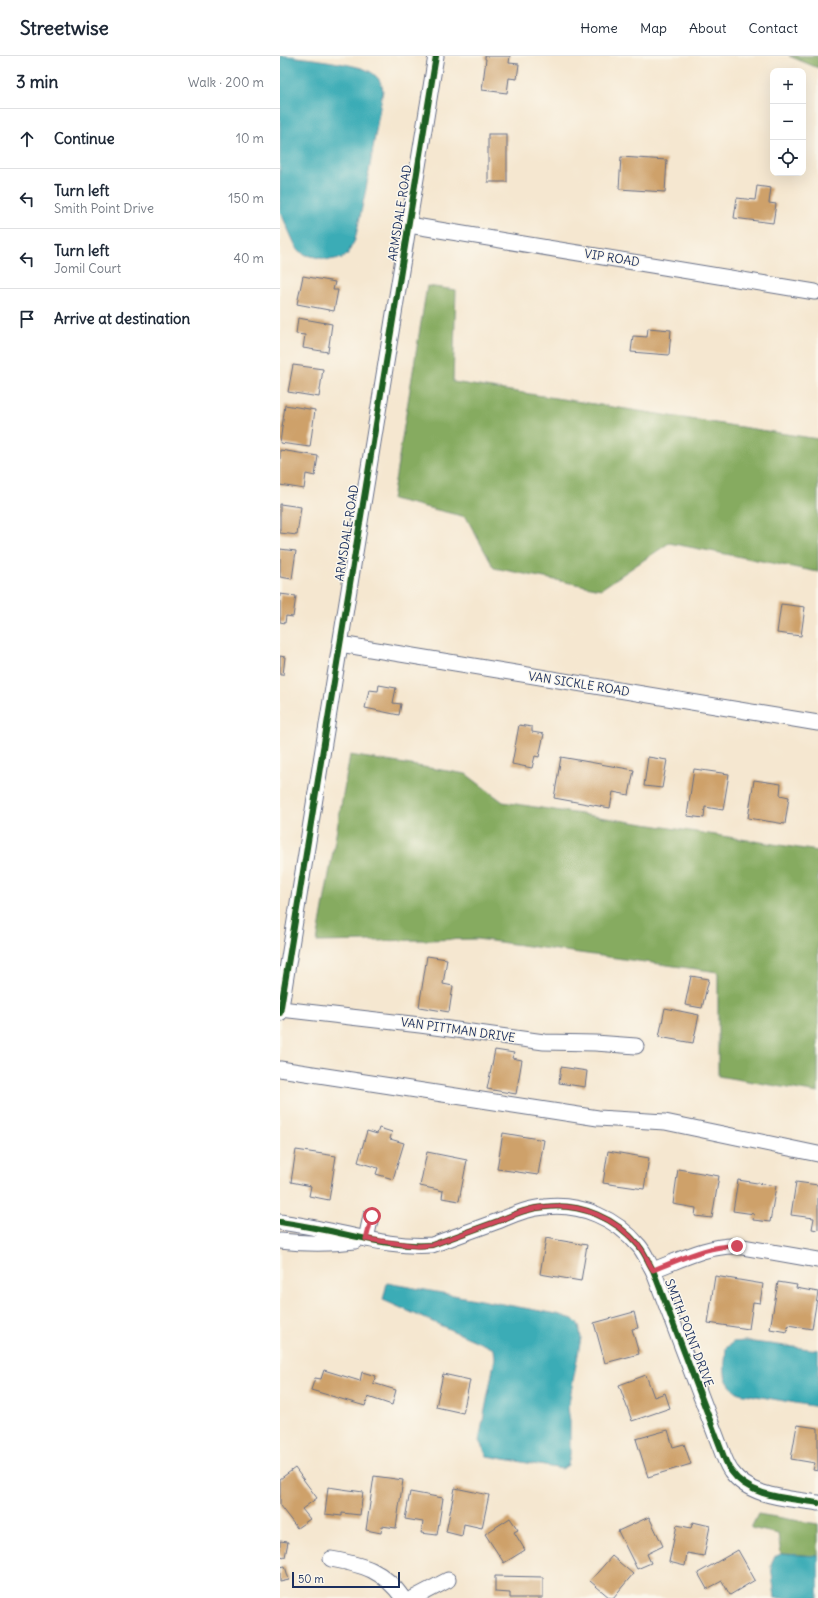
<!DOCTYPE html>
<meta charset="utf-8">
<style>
:root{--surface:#fff;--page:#f2f2f3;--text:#1f2937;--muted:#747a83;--line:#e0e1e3}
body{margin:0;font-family:Delius,sans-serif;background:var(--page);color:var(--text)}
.controls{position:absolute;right:12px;top:12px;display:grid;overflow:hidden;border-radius:8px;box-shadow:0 4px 16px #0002}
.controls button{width:36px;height:36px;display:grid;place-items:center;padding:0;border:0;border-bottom:1px solid var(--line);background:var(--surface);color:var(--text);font:20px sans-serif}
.scale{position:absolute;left:12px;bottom:10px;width:108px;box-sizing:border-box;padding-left:4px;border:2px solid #1b2f5e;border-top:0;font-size:11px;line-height:14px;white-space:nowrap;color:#1b2f5e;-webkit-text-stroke:3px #fbf7ec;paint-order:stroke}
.stop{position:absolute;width:12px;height:12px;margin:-9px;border:3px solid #d1495b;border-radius:50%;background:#fff}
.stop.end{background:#d1495b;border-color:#fff;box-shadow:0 1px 4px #0008}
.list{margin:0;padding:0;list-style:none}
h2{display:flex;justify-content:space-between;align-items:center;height:52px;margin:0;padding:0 16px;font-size:17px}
h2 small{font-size:13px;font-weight:400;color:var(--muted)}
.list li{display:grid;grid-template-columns:26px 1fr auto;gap:12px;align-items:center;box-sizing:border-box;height:60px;padding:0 16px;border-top:1px solid var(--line)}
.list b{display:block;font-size:15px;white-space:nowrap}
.list p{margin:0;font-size:13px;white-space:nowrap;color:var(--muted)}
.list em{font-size:13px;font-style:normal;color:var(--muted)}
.icon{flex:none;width:22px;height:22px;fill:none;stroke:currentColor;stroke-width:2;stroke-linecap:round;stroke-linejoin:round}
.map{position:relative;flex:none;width:538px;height:1542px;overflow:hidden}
header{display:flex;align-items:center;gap:24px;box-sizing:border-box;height:56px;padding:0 20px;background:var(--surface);border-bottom:1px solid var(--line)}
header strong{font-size:19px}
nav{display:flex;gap:22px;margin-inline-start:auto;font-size:14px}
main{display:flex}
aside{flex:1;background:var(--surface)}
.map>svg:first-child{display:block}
.forest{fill:#86ab61;stroke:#506d60}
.water{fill:#3bacb6;stroke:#2b6e8a}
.building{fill:#cea16a}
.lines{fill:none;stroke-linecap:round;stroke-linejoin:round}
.minor-casing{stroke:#676f86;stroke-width:17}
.minor{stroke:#fff;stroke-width:15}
.cycleway-casing{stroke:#fbf7ec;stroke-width:8}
.cycleway{stroke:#1b5e20;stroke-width:6}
.route{stroke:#d1495b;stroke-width:5}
.labels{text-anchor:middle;stroke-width:3;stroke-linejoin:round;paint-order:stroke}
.street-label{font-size:12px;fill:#1b2f5e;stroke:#fbf7ec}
</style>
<header>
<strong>Streetwise</strong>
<nav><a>Home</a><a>Map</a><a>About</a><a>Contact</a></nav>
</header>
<main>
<aside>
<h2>3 min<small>Walk · 200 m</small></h2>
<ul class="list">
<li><svg class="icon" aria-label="ahead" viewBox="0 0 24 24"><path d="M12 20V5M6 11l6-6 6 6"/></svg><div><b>Continue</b></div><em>10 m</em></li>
<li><svg class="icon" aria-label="left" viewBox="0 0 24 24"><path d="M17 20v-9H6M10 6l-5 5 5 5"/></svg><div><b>Turn left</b><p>Smith Point Drive</p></div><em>150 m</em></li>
<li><svg class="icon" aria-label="left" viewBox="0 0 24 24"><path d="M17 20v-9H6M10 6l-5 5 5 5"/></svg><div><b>Turn left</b><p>Jomil Court</p></div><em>40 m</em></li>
<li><svg class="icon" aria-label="arrive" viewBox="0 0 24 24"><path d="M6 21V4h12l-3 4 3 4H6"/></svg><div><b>Arrive at destination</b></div></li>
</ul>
</aside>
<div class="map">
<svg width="538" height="1542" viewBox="0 0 538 1542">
<rect width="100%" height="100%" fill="#fbf7ec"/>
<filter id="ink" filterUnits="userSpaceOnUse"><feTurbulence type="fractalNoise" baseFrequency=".025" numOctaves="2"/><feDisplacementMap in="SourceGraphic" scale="8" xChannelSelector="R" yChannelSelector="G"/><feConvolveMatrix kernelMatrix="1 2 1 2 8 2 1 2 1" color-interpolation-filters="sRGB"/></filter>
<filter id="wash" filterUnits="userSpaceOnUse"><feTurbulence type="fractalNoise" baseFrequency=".012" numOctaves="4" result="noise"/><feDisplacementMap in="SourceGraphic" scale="16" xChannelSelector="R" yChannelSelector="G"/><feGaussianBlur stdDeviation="0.9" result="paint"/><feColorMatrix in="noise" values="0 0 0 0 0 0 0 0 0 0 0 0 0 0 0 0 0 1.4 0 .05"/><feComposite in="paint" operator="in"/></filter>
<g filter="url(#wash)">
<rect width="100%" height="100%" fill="#f5e7d0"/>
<g class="forest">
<path d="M 509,0 L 538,0 L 538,12 Z"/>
<path d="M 147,230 L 176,234 L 173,326 L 538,383 L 538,516 L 389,487 L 321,533 L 214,512 L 186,461 L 112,443 Z"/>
<path d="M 70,699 L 186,718 L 223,746 L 538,795 L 538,1037 L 438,1020 L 438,916 L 197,883 L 37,886 Z"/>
<path d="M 478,1458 L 538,1468 L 538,1500 L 501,1498 L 498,1478 L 471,1472 Z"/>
</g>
<g class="water">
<path d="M 0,0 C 16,0 77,8 89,15 C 98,20 101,25 103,34 L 86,133 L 75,184 L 67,199 L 62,202 L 49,204 L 26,199 L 17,193 L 0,155 Z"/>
<path d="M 107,1227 L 277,1258 L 293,1263 L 299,1269 L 301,1282 L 288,1352 L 290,1365 L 290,1399 L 288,1409 L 282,1413 L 207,1400 L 199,1385 L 215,1302 L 214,1293 L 103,1244 Z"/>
<path d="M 465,1285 L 538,1294 L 538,1351 L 459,1337 C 440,1325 445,1312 446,1292 L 453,1286 Z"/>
<path d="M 501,1498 L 538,1500 L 538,1542 L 495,1542 L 491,1510 L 494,1501 Z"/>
</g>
<g id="blocks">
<g class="building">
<path d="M 205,0 L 230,0 L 229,7 L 239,8 L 237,23 L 229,22 L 227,37 L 202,34 L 206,3 L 205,3 Z"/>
<rect x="208" y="78" width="19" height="48"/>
<path d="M 341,101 L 387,104 L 385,136 L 339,133 Z"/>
<path d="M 477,130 L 491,132 L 489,147 L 496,148 L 493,167 L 454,162 L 457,142 L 475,144 Z"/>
<path d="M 23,220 L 55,226 L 53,234 L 58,234 L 54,255 L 17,248 Z"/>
<path d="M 18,262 L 52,268 L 48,296 L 23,292 L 25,279 L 16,278 Z"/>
<path d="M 368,272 L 391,274 L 389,299 L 351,296 L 353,280 L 367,281 Z"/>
<path d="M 13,309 L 43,313 L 39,341 L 8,336 Z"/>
<path d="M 5,349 L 35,354 L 30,391 L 0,387 Z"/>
<path d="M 0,394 L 38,400 L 35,420 L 26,418 L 24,433 L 0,429 Z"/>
<path d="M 0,448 L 21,451 L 17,479 L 0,477 Z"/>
<path d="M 0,493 L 16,495 L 12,523 L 0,521 Z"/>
<path d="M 0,538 L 16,540 L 13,561 L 6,560 L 5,567 L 0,566 Z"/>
<path d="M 501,548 L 525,551 L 521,580 L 497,577 Z"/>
<path d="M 0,600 L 5,601 L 3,619 L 0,619 Z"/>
<path d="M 99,629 L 116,632 L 113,647 L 121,648 L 119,659 L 85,652 L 89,634 L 98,635 Z"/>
<path d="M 239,669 L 252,671 L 252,676 L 264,678 L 259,701 L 255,700 L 252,712 L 232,708 Z"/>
<path d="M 281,701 L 354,714 L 349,739 L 333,736 L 330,752 L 274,742 Z"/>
<path d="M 368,701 L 387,704 L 382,732 L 364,730 Z"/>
<path d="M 414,713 L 449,718 L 443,754 L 425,751 L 424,762 L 407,760 Z"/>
<path d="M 474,724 L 501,728 L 500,739 L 509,741 L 505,768 L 468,762 Z"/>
<path d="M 147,900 L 167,903 L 163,928 L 173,930 L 169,956 L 139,951 Z"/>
<path d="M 411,920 L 429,923 L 422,952 L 405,949 Z"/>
<path d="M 385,952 L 419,959 L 413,987 L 379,981 Z"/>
<path d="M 215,994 L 234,997 L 232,1002 L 242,1004 L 236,1038 L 207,1033 Z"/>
<path d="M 281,1011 L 307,1015 L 305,1031 L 279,1027 Z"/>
<path d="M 99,1072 L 112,1076 L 110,1083 L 124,1087 L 113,1123 L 96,1118 L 98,1112 L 78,1106 L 87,1075 L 97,1078 Z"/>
<path d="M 223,1077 L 264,1084 L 258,1119 L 217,1113 Z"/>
<path d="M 16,1094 L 56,1100 L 49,1144 L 29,1140 L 31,1130 L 11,1126 Z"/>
<path d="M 328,1095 L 369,1102 L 364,1133 L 323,1127 Z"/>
<path d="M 147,1096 L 187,1104 L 179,1145 L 162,1142 L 163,1135 L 140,1130 Z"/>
<path d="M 398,1113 L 439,1120 L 432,1162 L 415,1160 L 416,1152 L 393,1148 Z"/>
<path d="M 458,1124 L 496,1130 L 490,1166 L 473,1164 L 474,1158 L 453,1155 Z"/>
<path d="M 516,1126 L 538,1129 L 538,1174 L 532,1173 L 534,1162 L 511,1159 Z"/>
<path d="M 266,1182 L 307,1189 L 301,1225 L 260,1218 Z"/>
<path d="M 435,1220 L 483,1228 L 480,1247 L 473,1246 L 469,1273 L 428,1267 Z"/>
<path d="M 498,1226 L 517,1229 L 516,1232 L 538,1236 L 532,1273 L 508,1269 L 507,1276 L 490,1273 Z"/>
<path d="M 354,1256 L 358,1272 L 352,1273 L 359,1298 L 325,1307 L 314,1267 Z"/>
<path d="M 44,1314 L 80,1325 L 82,1316 L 96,1320 L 93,1327 L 116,1334 L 112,1349 L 88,1341 L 85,1350 L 31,1334 L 35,1322 L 41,1323 Z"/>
<path d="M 163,1318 L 190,1324 L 183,1357 L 156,1351 Z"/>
<path d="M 366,1319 L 374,1341 L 385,1337 L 390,1352 L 352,1365 L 339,1329 Z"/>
<path d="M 517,1369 L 538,1372 L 538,1415 L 533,1414 L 535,1407 L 511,1403 Z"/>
<path d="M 388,1374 L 393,1391 L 404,1388 L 411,1408 L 368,1421 L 356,1383 Z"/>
<path d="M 15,1412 L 37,1442 L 22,1453 L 30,1463 L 17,1472 L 0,1450 L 0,1423 Z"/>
<path d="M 94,1420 L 123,1424 L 116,1472 L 102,1470 L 101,1477 L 86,1474 Z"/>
<path d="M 48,1431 L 83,1436 L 80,1459 L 62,1457 L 62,1460 L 45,1458 Z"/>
<path d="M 175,1432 L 209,1439 L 202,1472 L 184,1468 L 182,1480 L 166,1476 Z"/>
<path d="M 130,1436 L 163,1442 L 157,1479 L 141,1477 L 143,1466 L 125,1463 Z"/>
<path d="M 369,1461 L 383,1490 L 367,1498 L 371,1507 L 357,1513 L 338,1475 Z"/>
<path d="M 230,1462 L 238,1474 L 234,1476 L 245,1494 L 224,1507 L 205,1478 Z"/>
<path d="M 413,1466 L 430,1470 L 424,1500 L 407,1497 L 405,1510 L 389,1506 L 397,1469 L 411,1472 Z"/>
<path d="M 0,1485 L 8,1486 L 5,1501 L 0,1500 Z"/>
<path d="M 458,1494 L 475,1524 L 450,1539 L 442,1525 L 427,1533 L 418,1517 Z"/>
<path d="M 332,1500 L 353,1518 L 333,1542 L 330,1542 L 310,1525 Z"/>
<path d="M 5,1510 L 9,1524 L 0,1526 L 0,1511 Z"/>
<path d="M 215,1520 L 263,1521 L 263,1542 L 230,1542 L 230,1537 L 215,1536 Z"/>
</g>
</g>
</g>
<g filter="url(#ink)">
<use href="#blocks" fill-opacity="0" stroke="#676f86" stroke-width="1"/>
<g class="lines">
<g class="minor-casing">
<g id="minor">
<path d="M 129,169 L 535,236"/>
<path d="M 60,588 L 538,667"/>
<path d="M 1,953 L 140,969 L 264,986 L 315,987 L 356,990"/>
<path d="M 0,957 L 156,0"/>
<path d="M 0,1013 L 318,1062 L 385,1066 L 538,1098"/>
<path d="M 0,1166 C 13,1168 27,1170 40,1173 C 77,1180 114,1192 152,1189 C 174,1181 196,1173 218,1165 C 233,1159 248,1152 265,1151 C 301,1147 336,1162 359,1190 C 365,1197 368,1206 373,1214 L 444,1401 C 446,1406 448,1411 451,1415 C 470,1442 509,1442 538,1447"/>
<path d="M 86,1183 L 91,1160"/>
<path d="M 0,1185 C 26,1188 49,1188 75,1185"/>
<path d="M 373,1214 C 400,1204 427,1189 457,1190 L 538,1204"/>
<path d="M 51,1503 C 84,1509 103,1514 123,1542"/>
<path d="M 134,1542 L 168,1524"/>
</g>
</g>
<use href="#minor" class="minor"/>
<g class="cycleway-casing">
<g id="cycleway">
<path d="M 0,957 L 156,0"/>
<path d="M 0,1166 C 13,1168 27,1170 40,1173 C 77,1180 114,1192 152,1189 C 174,1181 196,1173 218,1165 C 233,1159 248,1152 265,1151 C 301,1147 336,1162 359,1190 C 365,1197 368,1206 373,1214 L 444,1401 C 446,1406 448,1411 451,1415 C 470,1442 509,1442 538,1447"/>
</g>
</g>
<use href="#cycleway" class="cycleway"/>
</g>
</g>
<g class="lines" filter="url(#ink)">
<path class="route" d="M 92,1160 L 86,1183 L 137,1190 L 152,1189 C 174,1181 196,1173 218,1165 C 233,1159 248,1152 265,1151 C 301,1147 336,1162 359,1190 C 365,1197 368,1206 373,1214 C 400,1204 427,1189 457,1190"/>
</g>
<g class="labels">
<g class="street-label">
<text transform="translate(120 157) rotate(-81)" y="4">ARMSDALE ROAD</text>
<text transform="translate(332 202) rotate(9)" y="4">VIP ROAD</text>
<text transform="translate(67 477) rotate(-81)" y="4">ARMSDALE ROAD</text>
<text transform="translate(299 628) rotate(9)" y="4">VAN SICKLE ROAD</text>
<text transform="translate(178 974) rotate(8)" y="4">VAN PITTMAN DRIVE</text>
<text transform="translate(409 1277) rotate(69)" y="4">SMITH POINT DRIVE</text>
</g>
</g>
</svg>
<div class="controls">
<button>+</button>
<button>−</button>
<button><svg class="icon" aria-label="locate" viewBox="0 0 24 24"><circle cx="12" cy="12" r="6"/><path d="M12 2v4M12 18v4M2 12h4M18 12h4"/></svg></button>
</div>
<div class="scale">50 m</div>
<div class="stop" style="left:92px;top:1160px"></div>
<div class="stop end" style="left:457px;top:1190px"></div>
</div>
</main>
